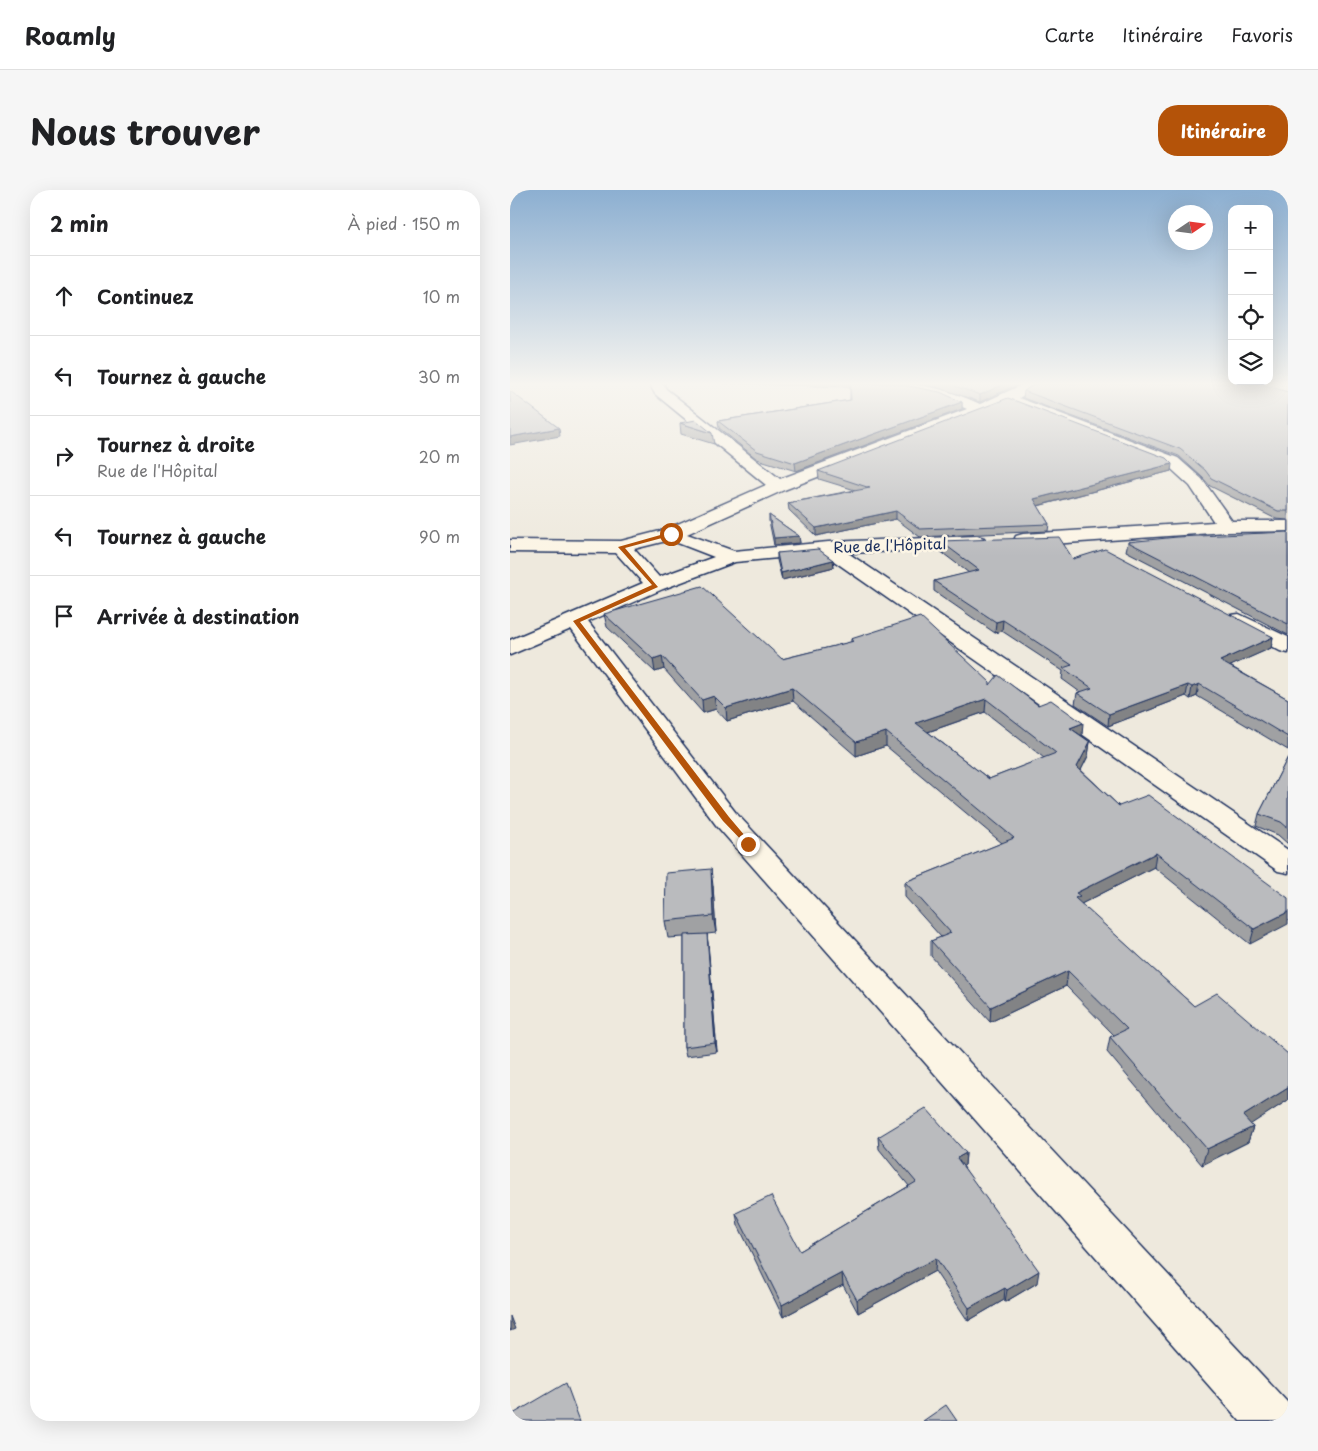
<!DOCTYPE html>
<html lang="fr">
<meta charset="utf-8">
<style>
:root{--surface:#fff;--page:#f6f6f6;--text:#202124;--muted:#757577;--line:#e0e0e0;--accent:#b45309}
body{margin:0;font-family:"Playpen Sans",sans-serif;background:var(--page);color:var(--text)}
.controls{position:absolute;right:15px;top:15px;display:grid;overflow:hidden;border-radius:10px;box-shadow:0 5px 20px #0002}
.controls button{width:45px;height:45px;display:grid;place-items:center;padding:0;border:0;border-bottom:1px solid var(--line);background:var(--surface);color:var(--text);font:25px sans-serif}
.compass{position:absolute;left:658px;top:15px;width:45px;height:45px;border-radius:50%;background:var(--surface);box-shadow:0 5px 20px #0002;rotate:77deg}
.stop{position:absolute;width:15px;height:15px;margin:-11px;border:4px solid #b45309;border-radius:50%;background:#fff}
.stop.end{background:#b45309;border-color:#fff;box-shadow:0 1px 5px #0008}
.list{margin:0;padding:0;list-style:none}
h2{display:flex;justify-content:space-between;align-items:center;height:65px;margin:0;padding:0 20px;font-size:21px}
h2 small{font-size:16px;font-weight:400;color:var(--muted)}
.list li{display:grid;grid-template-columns:32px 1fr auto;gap:15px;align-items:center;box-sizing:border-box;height:80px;padding:0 20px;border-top:1px solid var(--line)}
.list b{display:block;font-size:19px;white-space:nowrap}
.list p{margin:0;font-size:16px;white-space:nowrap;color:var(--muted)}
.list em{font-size:16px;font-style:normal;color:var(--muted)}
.icon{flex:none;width:28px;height:28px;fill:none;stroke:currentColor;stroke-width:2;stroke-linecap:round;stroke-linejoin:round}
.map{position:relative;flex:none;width:778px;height:1231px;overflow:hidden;border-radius:20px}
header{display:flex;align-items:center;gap:30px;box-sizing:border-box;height:70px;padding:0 25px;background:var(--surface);border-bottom:1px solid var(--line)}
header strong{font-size:24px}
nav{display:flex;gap:28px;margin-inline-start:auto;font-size:18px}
.intro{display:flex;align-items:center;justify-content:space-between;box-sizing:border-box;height:120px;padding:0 30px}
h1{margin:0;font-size:35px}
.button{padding:12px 22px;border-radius:20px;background:var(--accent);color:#fff;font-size:18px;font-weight:700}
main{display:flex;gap:30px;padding:0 30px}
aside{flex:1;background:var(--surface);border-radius:20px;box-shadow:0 5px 20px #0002}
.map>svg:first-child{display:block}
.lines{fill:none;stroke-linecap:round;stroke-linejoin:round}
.minor-casing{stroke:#1b2f5e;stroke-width:3}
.minor{fill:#fcf5e5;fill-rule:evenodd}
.wall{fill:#a0a1a3;stroke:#1b2f5e;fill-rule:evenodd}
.shaded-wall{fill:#828385;stroke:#1b2f5e}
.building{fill:#babbbe;stroke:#1b2f5e;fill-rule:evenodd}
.route{fill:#b45309}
.labels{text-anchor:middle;stroke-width:5;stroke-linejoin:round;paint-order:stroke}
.far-street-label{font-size:15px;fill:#1b2f5e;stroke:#fcf5e5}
</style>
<header>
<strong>Roamly</strong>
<nav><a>Carte</a><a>Itinéraire</a><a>Favoris</a></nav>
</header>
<div class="intro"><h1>Nous trouver</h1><a class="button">Itinéraire</a></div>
<main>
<aside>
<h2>2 min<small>À pied · 150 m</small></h2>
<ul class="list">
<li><svg class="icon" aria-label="ahead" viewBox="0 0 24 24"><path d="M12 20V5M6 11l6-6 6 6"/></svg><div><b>Continuez</b></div><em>10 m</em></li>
<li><svg class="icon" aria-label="left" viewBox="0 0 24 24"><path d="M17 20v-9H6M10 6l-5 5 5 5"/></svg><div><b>Tournez à gauche</b></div><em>30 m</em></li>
<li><svg class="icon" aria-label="right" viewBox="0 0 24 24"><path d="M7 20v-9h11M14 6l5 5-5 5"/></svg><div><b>Tournez à droite</b><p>Rue de l'Hôpital</p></div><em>20 m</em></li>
<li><svg class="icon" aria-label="left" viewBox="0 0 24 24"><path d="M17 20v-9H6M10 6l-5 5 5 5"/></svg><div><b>Tournez à gauche</b></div><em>90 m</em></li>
<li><svg class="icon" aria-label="arrive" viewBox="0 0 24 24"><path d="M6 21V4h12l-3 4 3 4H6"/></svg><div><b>Arrivée à destination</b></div></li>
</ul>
</aside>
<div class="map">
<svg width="778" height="1231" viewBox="0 0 778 1231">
<rect width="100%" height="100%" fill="#eee9dd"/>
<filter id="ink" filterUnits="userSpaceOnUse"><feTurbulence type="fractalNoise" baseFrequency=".02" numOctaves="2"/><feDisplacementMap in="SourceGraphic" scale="10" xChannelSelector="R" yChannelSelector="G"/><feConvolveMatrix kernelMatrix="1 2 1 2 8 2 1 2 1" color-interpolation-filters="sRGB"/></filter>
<g filter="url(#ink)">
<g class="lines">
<g class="minor-casing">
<g id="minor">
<path d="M 139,193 L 153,193 L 156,199 L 270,289 L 457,219 L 430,207 L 376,197 L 369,193 C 410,193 433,197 470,214 L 516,193 L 534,193 L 509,208 L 668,268 L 692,289 L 722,331 L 778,331 L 778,341 L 716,342 L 513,356 L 506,354 L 504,350 L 506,346 L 513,344 L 704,332 L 680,296 L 656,274 L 498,213 L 274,300 L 177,344 L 224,361 L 318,352 L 467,346 L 474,348 L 476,352 L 474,356 L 467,358 L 338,363 L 778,660 L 778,683 L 768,681 L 314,364 L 225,372 L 153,399 L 78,432 L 226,623 L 778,1213 L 778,1231 L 730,1231 L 206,635 L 61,439 L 0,465 L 0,450 L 133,393 L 106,363 L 0,362 L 0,350 L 111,351 L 154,340 L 256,295 L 145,204 ZM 160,350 L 204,367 L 149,387 L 124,359 Z"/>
<path d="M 729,424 L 778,447 L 778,463 L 770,461 L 721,435 L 718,430 L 721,425 Z"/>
</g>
</g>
<use href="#minor" class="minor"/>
</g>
<g class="wall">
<path d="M 211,193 L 383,193 L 452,212 L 452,219 L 286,281 L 247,269 L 209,238 L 208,231 L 340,210 L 340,197 Z"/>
<path d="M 396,193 L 511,193 L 470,212 L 421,195 Z"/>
<path d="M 514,201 L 778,202 L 778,330 L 766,329 L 700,296 L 693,288 L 669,266 L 513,208 Z"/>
<path d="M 170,233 L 202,243 L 204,254 L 171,244 Z"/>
<path d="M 308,281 L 661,281 L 528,316 L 539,334 L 538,341 L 410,347 L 386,329 L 306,346 L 279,320 L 278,313 L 345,300 L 309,289 Z"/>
<path d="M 259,325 L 289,346 L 290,353 L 264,355 L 259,331 Z"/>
<path d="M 778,342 L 778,445 L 616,361 L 618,352 Z"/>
<path d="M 430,351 L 563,369 L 763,447 L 761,458 L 720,476 L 778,509 L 778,560 L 687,506 L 680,509 L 676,506 L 598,536 L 565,514 L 567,503 L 570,502 L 552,489 L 553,481 L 492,441 L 485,443 L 424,401 L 424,391 L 459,383 L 430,361 Z"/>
<path d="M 267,363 L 323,370 L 324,377 L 272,390 L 267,370 Z"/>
<path d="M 94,424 L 272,469 L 341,452 L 341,449 L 480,495 L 572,546 L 580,552 L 578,566 L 571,580 L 609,616 L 778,708 L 740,754 L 644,677 L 571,714 L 684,816 L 778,864 L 778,910 L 740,934 L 743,937 L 738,952 L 692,975 L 597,862 L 600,847 L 604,845 L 556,796 L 480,832 L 421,766 L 421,751 L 431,747 L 395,707 L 395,692 L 492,653 L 376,556 L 346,566 L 283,511 L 217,531 L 206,519 L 193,523 L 154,479 L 145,482 L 97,437 ZM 475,522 L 534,568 L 479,589 L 418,542 Z"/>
<path d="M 778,567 L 778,654 L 768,645 L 746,636 L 749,624 Z"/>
<path d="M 203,696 L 206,743 L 197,744 L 207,862 L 176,866 L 174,857 L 174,747 L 158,748 L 155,731 Z"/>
<path d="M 368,947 L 456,963 L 455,975 L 453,976 L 527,1093 L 495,1112 L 494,1110 L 458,1131 L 425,1081 L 348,1123 L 333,1095 L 273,1127 L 228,1035 L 226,1023 L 290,1061 L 399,996 L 369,959 Z"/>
</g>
<g class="shaded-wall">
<path d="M 496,193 L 511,193 L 470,212 L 470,205 Z"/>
<path d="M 452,212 L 452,219 L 286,281 L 285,273 Z"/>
<path d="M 49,238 L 50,246 L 0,255 L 0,247 Z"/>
<path d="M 662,274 L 661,281 L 523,317 L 524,309 Z"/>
<path d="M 386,321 L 386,329 L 306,346 L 306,338 Z"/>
<path d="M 289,346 L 290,353 L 264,355 L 264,348 Z"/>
<path d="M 323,370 L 324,377 L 272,390 L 271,383 Z"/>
<path d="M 493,430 L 492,441 L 485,443 L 486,432 Z"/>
<path d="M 763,447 L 761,458 L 707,482 L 710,471 Z"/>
<path d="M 152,466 L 154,479 L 145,482 L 143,469 Z"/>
<path d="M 689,494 L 687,506 L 680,509 L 682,497 Z"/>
<path d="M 678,495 L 676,506 L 598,536 L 599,524 Z"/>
<path d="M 282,498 L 283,511 L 217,531 L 216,518 Z"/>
<path d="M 204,506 L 206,519 L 193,523 L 192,510 Z"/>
<path d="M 476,509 L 475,522 L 406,546 L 406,533 Z"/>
<path d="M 573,533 L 572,546 L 560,538 Z"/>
<path d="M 376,542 L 376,556 L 346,566 L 346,552 Z"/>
<path d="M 580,552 L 578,566 L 566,590 L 567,577 Z"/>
<path d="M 646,663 L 644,677 L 569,715 L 564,723 L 566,703 Z"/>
<path d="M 201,679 L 203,696 L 206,743 L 203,726 Z"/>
<path d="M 778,722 L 778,734 L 740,754 L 744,739 Z"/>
<path d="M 197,744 L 198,753 L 207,862 L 205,853 Z"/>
<path d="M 558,781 L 556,796 L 480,832 L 481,817 Z"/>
<path d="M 778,898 L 778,910 L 729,942 L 733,926 Z"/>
<path d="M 743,937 L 738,952 L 692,975 L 697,959 Z"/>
<path d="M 456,963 L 455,975 L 447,981 L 447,968 Z"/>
<path d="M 426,1068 L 425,1081 L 348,1123 L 347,1110 Z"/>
<path d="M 529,1081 L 527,1093 L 495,1112 L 497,1100 Z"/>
<path d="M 332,1083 L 333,1095 L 273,1127 L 272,1115 Z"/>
<path d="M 495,1098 L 494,1110 L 458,1131 L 459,1118 Z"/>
<path d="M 0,1126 L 5,1139 L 0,1141 Z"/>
</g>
<g class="building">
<path d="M 340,193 L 383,193 L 430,202 L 452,212 L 285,273 L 247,261 L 208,231 L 341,210 Z"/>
<path d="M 436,193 L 496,193 L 470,205 Z"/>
<path d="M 526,193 L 748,193 L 778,202 L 778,321 L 768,321 L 701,288 L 695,280 L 670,259 L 514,201 Z"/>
<path d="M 0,201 L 49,238 L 0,247 Z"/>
<path d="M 498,208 L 656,268 L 662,274 L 524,309 L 539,334 L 410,339 L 386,321 L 306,338 L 278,313 L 360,298 L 308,281 Z"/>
<path d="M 186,230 L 202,243 L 170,233 Z"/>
<path d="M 259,325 L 289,346 L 264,348 Z"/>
<path d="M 778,342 L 778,434 L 618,352 L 667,347 Z"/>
<path d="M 549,347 L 563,369 L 595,359 L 763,447 L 710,471 L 778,509 L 778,547 L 689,494 L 682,497 L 678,495 L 599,524 L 567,503 L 582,498 L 553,478 L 562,475 L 493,430 L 486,432 L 424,391 L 469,380 L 430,351 Z"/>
<path d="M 308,359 L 323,370 L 271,383 L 267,363 Z"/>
<path d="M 192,396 L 272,469 L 344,451 L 341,449 L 410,427 L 480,492 L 480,495 L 488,485 L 528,515 L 541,510 L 573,533 L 560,538 L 580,552 L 567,577 L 609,616 L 638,605 L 778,708 L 778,722 L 744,739 L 646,663 L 566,703 L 570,706 L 565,708 L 684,816 L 707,803 L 778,864 L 778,898 L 733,926 L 743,937 L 697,959 L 600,847 L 617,839 L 558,781 L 481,817 L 421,751 L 441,743 L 395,692 L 504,648 L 376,542 L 346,552 L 282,498 L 216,518 L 204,506 L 192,510 L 152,466 L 143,469 L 94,424 ZM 476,509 L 546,563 L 479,589 L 406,533 Z"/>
<path d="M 778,567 L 778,638 L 771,632 L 749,624 Z"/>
<path d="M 201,679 L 203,726 L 155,731 L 156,683 Z"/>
<path d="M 197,744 L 205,853 L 174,857 L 174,745 Z"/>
<path d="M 416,918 L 456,963 L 447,968 L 529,1081 L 497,1100 L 495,1098 L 459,1118 L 426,1068 L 347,1110 L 332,1083 L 272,1115 L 226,1023 L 261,1006 L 290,1061 L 406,992 L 368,947 Z"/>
<path d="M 56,1193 L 70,1231 L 6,1231 L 3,1224 Z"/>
<path d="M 436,1215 L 447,1231 L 413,1231 Z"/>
</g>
</g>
<linearGradient id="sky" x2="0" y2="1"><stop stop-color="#8cafd1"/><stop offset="0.53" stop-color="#f7f5f0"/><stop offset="1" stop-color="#f7f5f0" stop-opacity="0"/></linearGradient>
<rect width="778" height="366" fill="url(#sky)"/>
<path class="route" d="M 161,342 L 163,345 L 115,358 L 148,397 L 70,432 L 219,627 L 241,653 L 241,656 L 238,657 L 213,631 L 63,431 L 142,395 L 108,357 Z"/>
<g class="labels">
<g class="far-street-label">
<text transform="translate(380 356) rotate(-2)" y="5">Rue de l'Hôpital</text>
</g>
</g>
</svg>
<div class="controls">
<button>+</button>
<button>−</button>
<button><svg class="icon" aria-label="locate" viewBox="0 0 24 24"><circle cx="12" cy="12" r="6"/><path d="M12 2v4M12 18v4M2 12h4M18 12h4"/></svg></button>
<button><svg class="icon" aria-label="layers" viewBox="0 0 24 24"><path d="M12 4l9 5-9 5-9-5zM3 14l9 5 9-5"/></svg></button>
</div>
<svg class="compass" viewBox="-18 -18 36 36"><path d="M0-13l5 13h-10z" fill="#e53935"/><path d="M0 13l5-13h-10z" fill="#757577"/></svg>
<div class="stop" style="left:161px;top:344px"></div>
<div class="stop end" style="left:238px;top:654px"></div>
</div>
</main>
